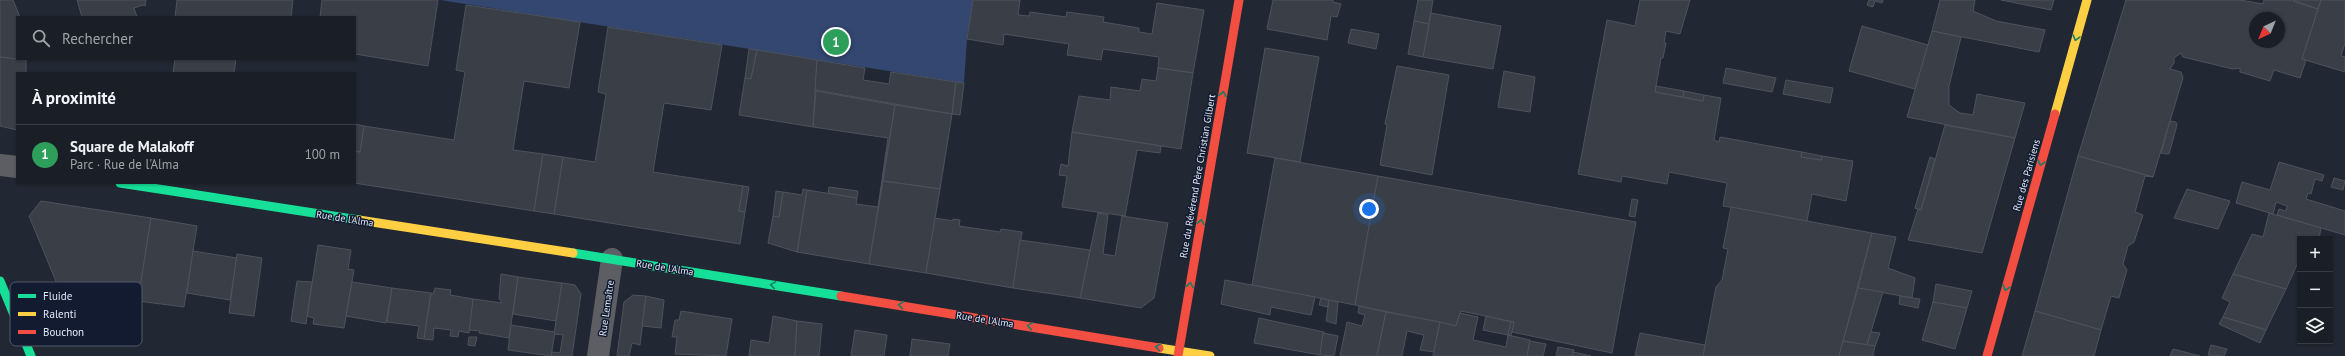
<!DOCTYPE html>
<html lang="fr">
<meta charset="utf-8">
<style>
:root{--surface:#1a1e26;--page:#272b32;--text:#f1f3f6;--muted:#9fa2a7;--line:#383c43;--accent:#9ea5b2}
body{margin:0;font-family:"PT Sans",sans-serif;background:var(--page);color:var(--text)}
.controls{position:absolute;right:12px;bottom:12px;display:grid;overflow:hidden;border-radius:0px;box-shadow:0 1px 3px #0004}
.controls button{width:36px;height:36px;display:grid;place-items:center;padding:0;border:0;border-bottom:1px solid var(--line);background:var(--surface);color:var(--text);font:20px sans-serif}
.compass{position:absolute;left:2249px;top:12px;width:36px;height:36px;border-radius:50%;background:var(--surface);box-shadow:0 1px 3px #0004;rotate:223deg}
.you{position:absolute;left:1369px;top:209px;width:14px;height:14px;margin:-10px;border:3px solid #fff;border-radius:50%;background:#1a73e8;box-shadow:0 0 0 6px #1a73e833}
.badge{display:grid;place-items:center;width:26px;height:26px;border-radius:50%;background:var(--accent);color:#fff;font-size:13px;font-weight:700}
.pin{position:absolute;translate:-50% -50%;border:2px solid #fff;box-shadow:0 1px 4px #0006}
.list{margin:0;padding:0;list-style:none}
h2{display:flex;justify-content:space-between;align-items:center;height:52px;margin:0;padding:0 16px;font-size:17px}
h2 small{font-size:13px;font-weight:400;color:var(--muted)}
.list li{display:grid;grid-template-columns:26px 1fr auto;gap:12px;align-items:center;box-sizing:border-box;height:60px;padding:0 16px;border-top:1px solid var(--line)}
.list b{display:block;font-size:15px;white-space:nowrap}
.list p{margin:0;font-size:13px;white-space:nowrap;color:var(--muted)}
.list em{font-size:13px;font-style:normal;color:var(--muted)}
.icon{flex:none;width:22px;height:22px;fill:none;stroke:currentColor;stroke-width:2;stroke-linecap:round;stroke-linejoin:round}
.map{position:relative;flex:none;width:2345px;height:356px;overflow:hidden}
.search{position:absolute;background:var(--surface);box-shadow:0 1px 3px #0004;left:16px;top:16px;width:340px;height:44px;display:flex;align-items:center;gap:10px;box-sizing:border-box;padding:0 14px;border-radius:0px;color:var(--muted);font-size:15px}
.panel{position:absolute;background:var(--surface);box-shadow:0 1px 3px #0004;left:16px;top:72px;width:340px;height:112px;border-radius:0px}
.map>svg:first-child{display:block}
.green{fill:#334770}
.building{fill:#393e47;stroke:#4d535d;fill-rule:evenodd}
.lines{fill:none;stroke-linecap:round;stroke-linejoin:round}
.street{stroke:#5c5e63;stroke-width:22}
.fast{stroke:#16e098;stroke-width:9}
.slow{stroke:#ffcf43;stroke-width:9}
.jam{stroke:#f24e42;stroke-width:9}
.oneway{stroke:#147e64}
.labels{text-anchor:middle;stroke-width:3;stroke-linejoin:round;paint-order:stroke}
.street-label{font-size:10px;fill:#e1e8f7;stroke:#121b2f}
.key{fill:#121b2f;stroke:#50586b;stroke-width:1}
.key-label{font-size:11px;fill:#e1e8f7}
</style>
<div class="map">
<svg width="2345" height="356" viewBox="0 0 2345 356">
<rect width="100%" height="100%" fill="#222833"/>
<path class="green" d="M 440,0 L 973,0 L 967,39 L 964,83 Z"/>
<g class="building">
<path d="M 0,0 L 13,0 L 20,17 L 17,17 L 17,59 L 26,60 L 0,57 Z"/>
<path d="M 77,0 L 146,0 L 145,6 L 143,5 L 134,8 L 137,17 L 82,17 Z"/>
<path d="M 177,0 L 293,0 L 291,17 L 175,17 Z"/>
<path d="M 322,0 L 438,0 L 428,66 L 355,54 L 355,17 L 320,17 Z"/>
<path d="M 973,0 L 1020,0 L 1018,15 L 1029,16 L 1030,12 L 1066,17 L 1067,12 L 1104,17 L 1103,22 L 1139,28 L 1139,32 L 1152,34 L 1157,3 L 1204,10 L 1193,73 L 1158,68 L 1159,57 L 1103,49 L 1101,60 L 1067,55 L 1069,44 L 1004,34 L 1003,45 L 967,39 Z"/>
<path d="M 1273,0 L 1333,0 L 1333,2 L 1341,4 L 1337,17 L 1331,16 L 1327,40 L 1267,29 Z"/>
<path d="M 1418,0 L 1433,0 L 1429,24 L 1414,21 Z"/>
<path d="M 1640,0 L 1690,0 L 1680,34 L 1666,31 L 1664,43 L 1666,43 L 1663,58 L 1661,58 L 1655,92 L 1703,101 L 1704,95 L 1721,98 L 1714,140 L 1719,142 L 1720,137 L 1802,152 L 1801,157 L 1821,160 L 1822,156 L 1853,161 L 1846,201 L 1812,194 L 1807,221 L 1723,206 L 1727,183 L 1669,172 L 1667,184 L 1622,176 L 1621,182 L 1578,174 L 1607,20 L 1635,26 Z"/>
<path d="M 1869,0 L 1883,0 L 1882,3 L 1875,1 L 1873,7 L 1867,5 Z"/>
<path d="M 1940,0 L 1975,0 L 1973,11 L 1996,21 L 2045,30 L 2039,52 L 1932,31 Z"/>
<path d="M 2001,0 L 2054,0 L 2051,10 Z"/>
<path d="M 2126,0 L 2240,0 L 2263,4 L 2264,0 L 2289,0 L 2318,9 L 2302,59 L 2306,60 L 2300,78 L 2274,70 L 2270,81 L 2240,72 L 2240,68 L 2233,69 L 2183,57 L 2181,53 L 2174,58 L 2174,63 L 2170,69 L 2181,72 L 2183,78 L 2153,177 L 2078,156 ZM 2255,18 L 2279,18 L 2279,42 L 2255,42 Z"/>
<path d="M 2293,0 L 2321,0 L 2318,9 Z"/>
<path d="M 2321,0 L 2345,0 L 2345,43 L 2341,56 L 2345,57 L 2345,72 L 2302,59 Z"/>
<path d="M 466,5 L 580,22 L 569,88 L 524,81 L 513,150 L 543,154 L 534,211 L 354,183 L 355,151 L 360,152 L 364,126 L 454,140 L 465,72 L 456,70 Z"/>
<path d="M 1431,13 L 1501,26 L 1493,69 L 1423,57 Z"/>
<path d="M 1414,21 L 1429,24 L 1423,57 L 1408,54 Z"/>
<path d="M 1862,26 L 1928,45 L 1915,89 L 1849,71 Z"/>
<path d="M 608,27 L 722,45 L 711,110 L 664,103 L 653,172 L 743,186 L 739,211 L 745,212 L 740,244 L 554,214 L 563,157 L 595,162 L 606,94 L 598,92 Z"/>
<path d="M 1351,29 L 1379,34 L 1376,49 L 1348,43 Z"/>
<path d="M 1932,31 L 1961,37 L 1949,86 L 1949,105 L 1960,113 L 1973,115 L 1977,94 L 2025,103 L 2015,138 L 1907,117 Z"/>
<path d="M 1265,48 L 1319,57 L 1300,162 L 1247,153 Z"/>
<path d="M 749,49 L 757,50 L 751,79 L 745,78 Z"/>
<path d="M 757,50 L 817,60 L 813,127 L 739,115 L 745,78 L 751,79 Z"/>
<path d="M 0,57 L 26,60 L 26,73 L 17,73 L 17,130 L 0,126 Z"/>
<path d="M 175,59 L 236,59 L 234,73 L 173,73 Z"/>
<path d="M 817,60 L 865,68 L 863,80 L 889,84 L 891,72 L 956,82 L 952,114 L 815,90 Z"/>
<path d="M 1397,66 L 1449,75 L 1432,175 L 1380,165 L 1387,125 L 1385,124 Z"/>
<path d="M 1158,68 L 1193,73 L 1181,149 L 1072,132 L 1079,96 L 1110,100 L 1111,87 L 1140,91 L 1142,79 L 1156,81 Z"/>
<path d="M 1726,68 L 1776,78 L 1772,92 L 1723,83 Z"/>
<path d="M 1504,71 L 1535,77 L 1530,112 L 1498,107 Z"/>
<path d="M 1786,80 L 1833,88 L 1830,103 L 1783,94 Z"/>
<path d="M 956,82 L 964,83 L 960,115 L 952,114 Z"/>
<path d="M 1656,86 L 1684,91 L 1683,97 L 1655,92 Z"/>
<path d="M 816,91 L 895,105 L 869,264 L 797,252 L 807,190 L 857,198 L 856,204 L 878,207 L 888,138 L 813,127 Z"/>
<path d="M 1684,91 L 1704,95 L 1703,101 L 1683,97 Z"/>
<path d="M 895,105 L 952,114 L 940,189 L 883,181 Z"/>
<path d="M 2170,121 L 2176,122 L 2177,125 L 2169,154 L 2166,154 L 2161,153 Z"/>
<path d="M 355,124 L 364,126 L 360,152 L 355,151 Z"/>
<path d="M 1945,125 L 2015,138 L 1982,253 L 1908,240 L 1918,209 L 1921,210 Z"/>
<path d="M 1072,132 L 1161,146 L 1160,153 L 1137,150 L 1125,216 L 1062,207 L 1067,176 L 1059,175 L 1061,164 L 1068,166 Z"/>
<path d="M 1802,152 L 1822,156 L 1821,160 L 1801,157 Z"/>
<path d="M 543,154 L 563,157 L 554,214 L 534,211 Z"/>
<path d="M 2078,156 L 2153,177 L 2145,176 L 2135,212 L 2143,215 L 2134,242 L 2128,246 L 2123,264 L 2127,270 L 2119,298 L 2111,296 L 2101,330 L 2035,311 Z"/>
<path d="M 1930,157 L 1935,159 L 1921,210 L 1915,208 Z"/>
<path d="M 1275,158 L 1378,176 L 1355,305 L 1252,285 Z"/>
<path d="M 2279,162 L 2324,175 L 2322,181 L 2315,179 L 2311,194 L 2308,193 L 2306,199 L 2345,211 L 2345,235 L 2277,215 L 2279,209 L 2286,211 L 2287,206 L 2276,202 L 2273,214 L 2236,203 L 2242,182 L 2270,190 Z"/>
<path d="M 1378,176 L 1636,222 L 1612,353 L 1512,332 L 1514,322 L 1461,311 L 1456,326 L 1355,305 Z"/>
<path d="M 2334,178 L 2345,181 L 2343,190 L 2331,187 Z"/>
<path d="M 883,181 L 940,189 L 926,273 L 869,264 Z"/>
<path d="M 743,186 L 749,187 L 745,212 L 739,211 Z"/>
<path d="M 829,187 L 858,191 L 857,198 L 828,193 Z"/>
<path d="M 803,189 L 807,190 L 797,252 L 768,243 L 773,216 L 779,217 L 783,192 L 802,195 Z"/>
<path d="M 2187,189 L 2230,201 L 2218,229 L 2174,218 Z"/>
<path d="M 776,191 L 783,192 L 779,217 L 773,216 Z"/>
<path d="M 1632,199 L 1638,200 L 1635,217 L 1629,216 Z"/>
<path d="M 41,201 L 151,218 L 138,301 L 60,291 L 29,216 Z"/>
<path d="M 1731,207 L 1872,233 L 1839,356 L 1703,356 L 1716,287 L 1722,280 L 1728,249 L 1723,248 Z"/>
<path d="M 1098,213 L 1108,215 L 1103,254 L 1115,256 L 1122,216 L 1168,223 L 1154,298 L 1141,308 L 1080,298 Z"/>
<path d="M 2269,213 L 2321,228 L 2319,239 L 2300,239 L 2300,258 L 2286,289 L 2233,274 L 2252,234 L 2263,237 Z"/>
<path d="M 151,218 L 197,226 L 184,307 L 138,301 Z"/>
<path d="M 935,218 L 953,221 L 953,219 L 960,220 L 959,226 L 1000,232 L 1001,229 L 1022,232 L 1013,288 L 926,273 Z"/>
<path d="M 1872,233 L 1896,237 L 1888,268 L 1915,278 L 1912,298 L 1858,288 Z"/>
<path d="M 1020,240 L 1090,250 L 1080,298 L 1013,288 Z"/>
<path d="M 318,245 L 351,250 L 348,269 L 354,270 L 344,328 L 313,324 L 314,318 L 307,316 Z"/>
<path d="M 193,251 L 237,258 L 230,300 L 187,293 Z"/>
<path d="M 237,254 L 262,258 L 254,316 L 229,313 Z"/>
<path d="M 501,274 L 518,277 L 509,338 L 479,333 L 480,331 L 469,330 L 473,299 L 502,303 L 499,298 Z"/>
<path d="M 2233,274 L 2286,289 L 2266,330 L 2223,317 L 2230,302 L 2222,298 Z"/>
<path d="M 518,277 L 562,283 L 556,321 L 513,314 Z"/>
<path d="M 1225,280 L 1315,297 L 1311,315 L 1271,307 L 1270,315 L 1221,304 Z"/>
<path d="M 297,281 L 312,282 L 306,324 L 291,321 Z"/>
<path d="M 352,282 L 392,288 L 386,323 L 346,316 Z"/>
<path d="M 562,283 L 575,285 L 581,294 L 572,356 L 551,356 L 552,352 L 560,353 L 563,335 L 554,334 Z"/>
<path d="M 1936,284 L 1972,291 L 1967,308 L 1933,302 Z"/>
<path d="M 392,288 L 431,293 L 424,339 L 417,338 L 419,326 L 387,322 Z"/>
<path d="M 435,288 L 451,290 L 450,295 L 473,299 L 469,333 L 459,331 L 458,337 L 450,336 L 451,330 L 434,328 L 433,340 L 424,339 L 431,293 L 433,294 Z"/>
<path d="M 1858,288 L 1883,292 L 1867,345 L 1843,341 Z"/>
<path d="M 633,295 L 646,296 L 640,345 L 632,343 L 629,356 L 617,356 L 624,302 Z"/>
<path d="M 646,296 L 664,300 L 661,328 L 642,326 Z"/>
<path d="M 1900,296 L 1920,299 L 1918,308 L 1899,304 Z"/>
<path d="M 1321,298 L 1329,300 L 1328,307 L 1319,305 Z"/>
<path d="M 1329,300 L 1338,302 L 1336,324 L 1326,321 Z"/>
<path d="M 1933,302 L 1967,308 L 1955,349 L 1922,340 Z"/>
<path d="M 1359,306 L 1386,312 L 1377,356 L 1340,356 L 1347,322 L 1362,326 L 1365,315 L 1358,313 Z"/>
<path d="M 681,311 L 732,319 L 726,356 L 675,354 L 677,337 L 672,337 L 675,320 L 679,320 Z"/>
<path d="M 2035,311 L 2101,330 L 2094,356 L 2022,356 Z"/>
<path d="M 1386,312 L 1440,322 L 1434,352 L 1420,350 L 1424,335 L 1407,331 L 1402,356 L 1377,356 Z"/>
<path d="M 1460,313 L 1478,317 L 1473,340 L 1506,347 L 1508,335 L 1530,340 L 1527,356 L 1433,356 L 1440,322 L 1456,326 Z"/>
<path d="M 773,316 L 797,321 L 795,356 L 749,356 L 751,340 L 769,343 Z"/>
<path d="M 1486,316 L 1511,322 L 1508,335 L 1483,330 Z"/>
<path d="M 2223,317 L 2266,330 L 2260,343 L 2219,324 Z"/>
<path d="M 1259,318 L 1324,332 L 1320,355 L 1254,343 Z"/>
<path d="M 797,321 L 822,324 L 819,356 L 795,356 Z"/>
<path d="M 1511,322 L 1514,322 L 1511,336 L 1508,335 Z"/>
<path d="M 511,325 L 555,332 L 551,356 L 508,350 Z"/>
<path d="M 855,330 L 887,335 L 884,356 L 851,356 Z"/>
<path d="M 1871,332 L 1880,333 L 1875,346 L 1867,345 Z"/>
<path d="M 1323,333 L 1338,336 L 1334,356 L 1320,355 Z"/>
<path d="M 1640,333 L 1705,345 L 1703,356 L 1635,356 Z"/>
<path d="M 469,337 L 477,337 L 475,346 L 468,345 Z"/>
<path d="M 912,339 L 950,344 L 948,356 L 910,356 Z"/>
<path d="M 1530,341 L 1546,344 L 1543,356 L 1527,356 Z"/>
<path d="M 1843,341 L 1875,346 L 1873,356 L 1839,356 Z"/>
<path d="M 2211,345 L 2227,349 L 2224,356 L 2208,355 Z"/>
<path d="M 1558,347 L 1574,350 L 1572,356 L 1556,356 Z"/>
<path d="M 2173,349 L 2200,356 L 2170,356 Z"/>
<path d="M 1573,352 L 1591,356 L 1572,356 Z"/>
</g>
<g class="lines">
<g class="street">
<path d="M 0,165 L 17,167"/>
<path d="M 598,356 L 612,259"/>
</g>
<g class="fast">
<path d="M 120,183 L 359,220"/>
<path d="M 573,253 L 841,296"/>
<path d="M 0,281 L 31,356"/>
</g>
<g class="slow">
<path d="M 2055,114 L 2087,0"/>
<path d="M 359,220 L 573,253"/>
<path d="M 1159,348 L 1210,356"/>
</g>
<g class="jam">
<path d="M 841,296 L 1159,348"/>
<path d="M 1178,356 L 1239,0"/>
<path d="M 1987,356 L 2055,114"/>
</g>
</g>
<defs><path id="oneway-chevron" d="M-2-3.5L2.5 0L-2 3.5" fill="none" stroke-width="1.6" stroke-linecap="round" stroke-linejoin="round"/></defs>
<g class="oneway">
<use href="#oneway-chevron" transform="translate(2076 38) rotate(106)"/>
<use href="#oneway-chevron" transform="translate(1223 94) rotate(-80)"/>
<use href="#oneway-chevron" transform="translate(2041 163) rotate(106)"/>
<use href="#oneway-chevron" transform="translate(1201 222) rotate(-80)"/>
<use href="#oneway-chevron" transform="translate(773 285) rotate(-171)"/>
<use href="#oneway-chevron" transform="translate(1190 285) rotate(-80)"/>
<use href="#oneway-chevron" transform="translate(2006 288) rotate(106)"/>
<use href="#oneway-chevron" transform="translate(901 305) rotate(-171)"/>
<use href="#oneway-chevron" transform="translate(1030 326) rotate(-171)"/>
<use href="#oneway-chevron" transform="translate(1158 347) rotate(-171)"/>
</g>
<g class="labels">
<g class="street-label">
<text transform="translate(2026 175) rotate(-74)" y="4">Rue des Parisiens</text>
<text transform="translate(1197 176) rotate(-80)" y="4">Rue du Révérend Père Christian Gilbert</text>
<text transform="translate(345 218) rotate(9)" y="4">Rue de l'Alma</text>
<text transform="translate(665 267) rotate(9)" y="4">Rue de l'Alma</text>
<text transform="translate(606 308) rotate(-82)" y="4">Rue Lemaître</text>
<text transform="translate(985 319) rotate(9)" y="4">Rue de l'Alma</text>
</g>
</g>
<rect x="10" y="282" width="132" height="64" rx="6" class="key"/>
<rect x="18" y="294" width="18" height="4" fill="#16e098"/>
<rect x="18" y="312" width="18" height="4" fill="#ffcf43"/>
<rect x="18" y="330" width="18" height="4" fill="#f24e42"/>
<g class="key-label">
<text x="43" y="300">Fluide</text>
<text x="43" y="318">Ralenti</text>
<text x="43" y="336">Bouchon</text>
</g>
</svg>
<div class="controls">
<button>+</button>
<button>−</button>
<button><svg class="icon" aria-label="layers" viewBox="0 0 24 24"><path d="M12 4l9 5-9 5-9-5zM3 14l9 5 9-5"/></svg></button>
</div>
<svg class="compass" viewBox="-18 -18 36 36"><path d="M0-13l5 13h-10z" fill="#e53935"/><path d="M0 13l5-13h-10z" fill="#9fa2a7"/></svg>
<div class="you"></div>
<div class="pin badge" style="left:836px;top:42px;background:#2e9e5b">1</div>
<div class="search"><svg class="icon" aria-label="search" viewBox="0 0 24 24"><circle cx="10" cy="10" r="6"/><path d="M15 15l6 6"/></svg>Rechercher</div>
<section class="panel">
<h2>À proximité<small></small></h2>
<ul class="list">
<li><span class="badge" style="background:#2e9e5b">1</span><div><b>Square de Malakoff</b><p>Parc · Rue de l'Alma</p></div><em>100 m</em></li>
</ul>
</section>
</div>
